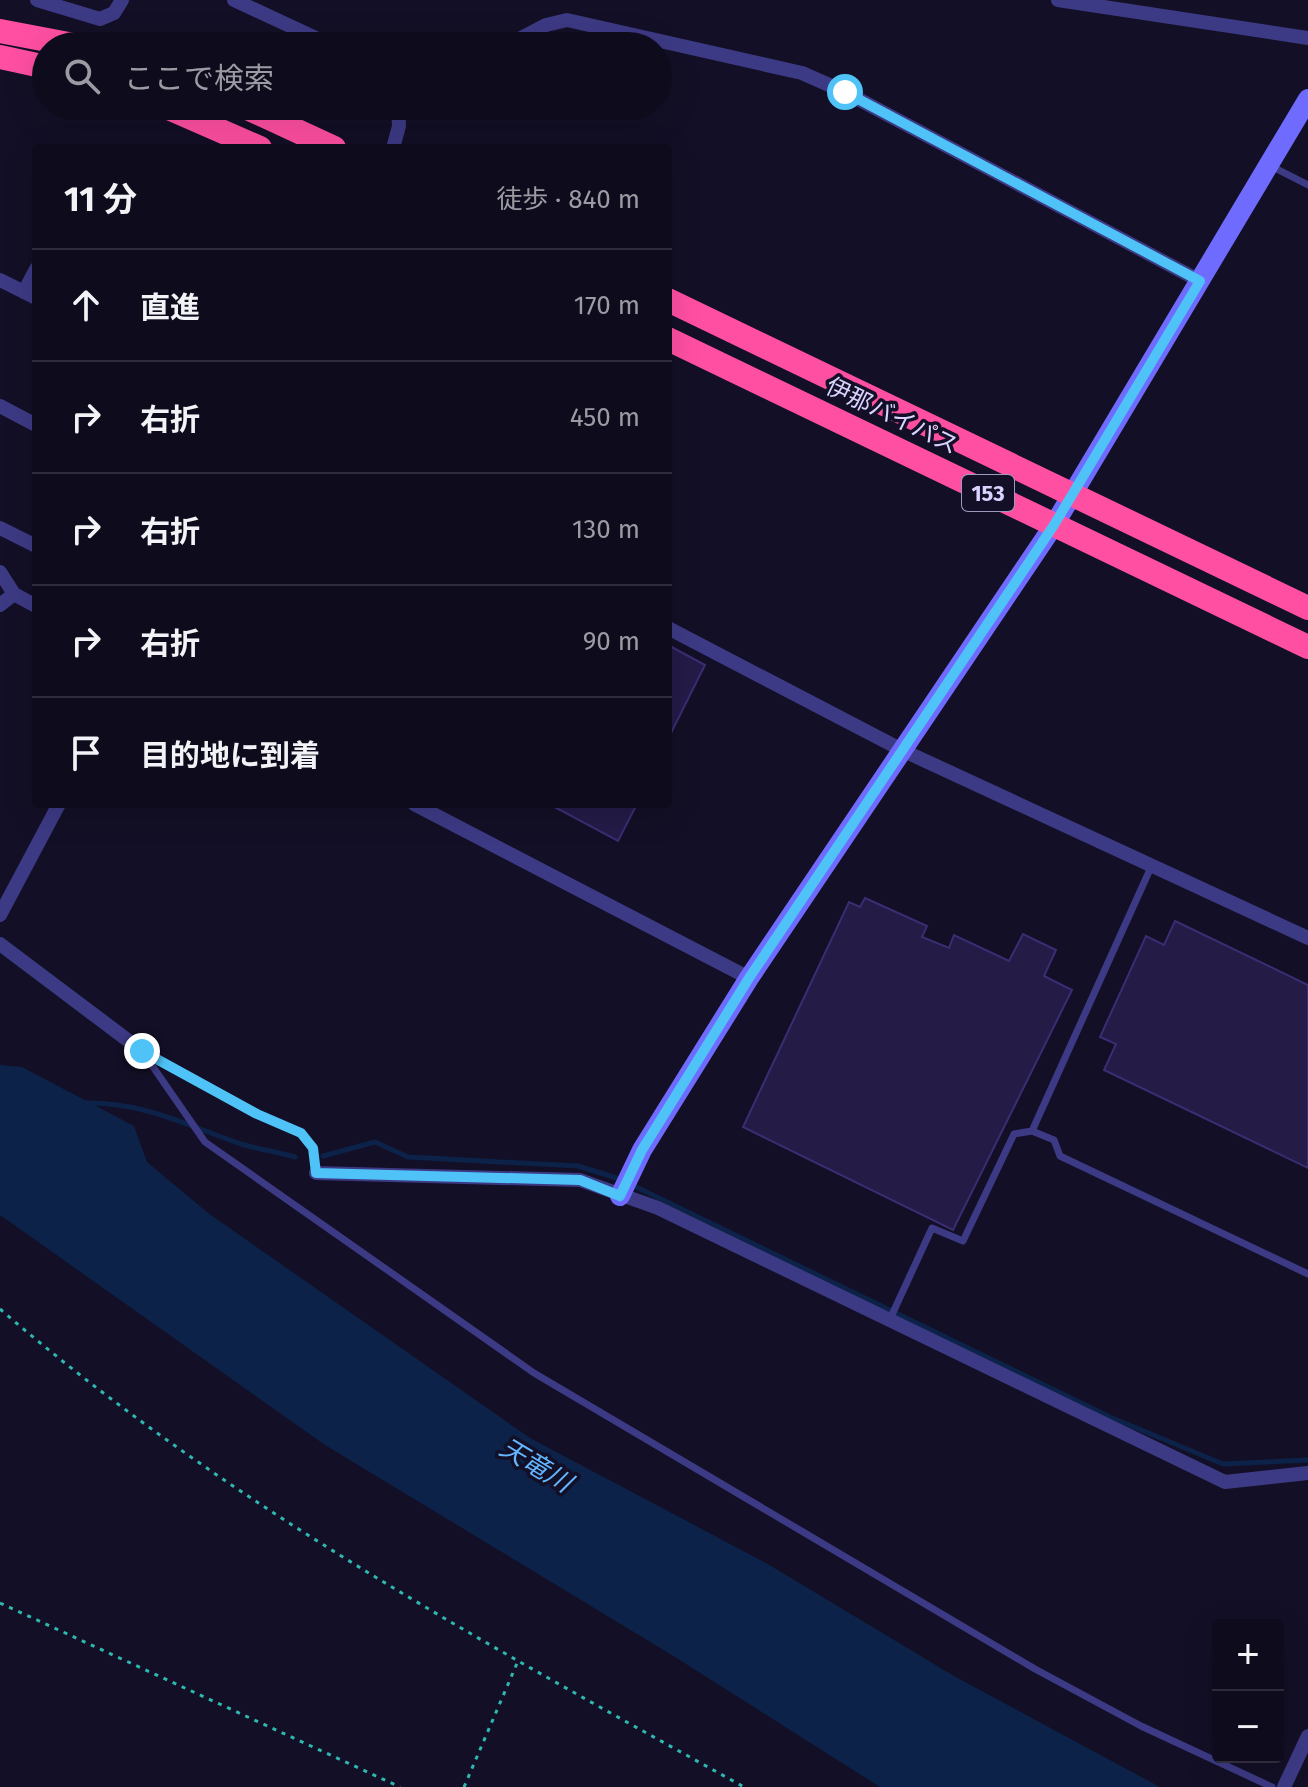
<!DOCTYPE html>
<html lang="ja">
<meta charset="utf-8">
<style>
:root{--surface:#0e0b1c;--page:#1c1929;--text:#f1f3f6;--muted:#9b9ba3;--line:#2e2b3b}
body{margin:0;font-family:"Fira Sans","Noto Sans JP",sans-serif;background:var(--page);color:var(--text)}
.controls{position:absolute;right:24px;bottom:24px;display:grid;overflow:hidden;border-radius:8px;box-shadow:0 8px 32px #0002}
.controls button{width:72px;height:72px;display:grid;place-items:center;padding:0;border:0;border-bottom:2px solid var(--line);background:var(--surface);color:var(--text);font:40px sans-serif}
.stop{position:absolute;width:24px;height:24px;margin:-18px;border:6px solid #4fc3f7;border-radius:50%;background:#fff}
.stop.end{background:#4fc3f7;border-color:#fff;box-shadow:0 2px 8px #0008}
.list{margin:0;padding:0;list-style:none}
h2{display:flex;justify-content:space-between;align-items:center;height:104px;margin:0;padding:0 32px;font-size:34px}
h2 small{font-size:26px;font-weight:400;color:var(--muted)}
.list li{display:grid;grid-template-columns:52px 1fr auto;gap:24px;align-items:center;box-sizing:border-box;height:112px;padding:0 32px;border-top:2px solid var(--line)}
.list b{display:block;font-size:30px;white-space:nowrap}
.list em{font-size:26px;font-style:normal;color:var(--muted)}
.icon{flex:none;width:44px;height:44px;fill:none;stroke:currentColor;stroke-width:2;stroke-linecap:round;stroke-linejoin:round}
.map{position:relative;flex:none;width:1308px;height:1787px;overflow:hidden}
.search{position:absolute;background:var(--surface);box-shadow:0 8px 32px #0002;left:32px;top:32px;width:640px;height:88px;display:flex;align-items:center;gap:20px;box-sizing:border-box;padding:0 28px;border-radius:44px;color:var(--muted);font-size:30px}
.panel{position:absolute;background:var(--surface);box-shadow:0 8px 32px #0002;left:32px;top:144px;width:640px;height:664px;border-radius:8px}
.map>svg:first-child{display:block}
.water{fill:#0c2248}
.lines{fill:none;stroke-linecap:round;stroke-linejoin:round}
.stream{stroke:#0c2248;stroke-width:5}
.building{fill:#241b47;stroke:#3b2d73;stroke-width:2}
.path{stroke:#2fb8b0;stroke-width:3;stroke-dasharray:4 6;stroke-linecap:butt}
.lane{stroke:#3d3a85;stroke-width:7}
.street{stroke:#3d3a85;stroke-width:14}
.secondary{stroke:#6f6bff;stroke-width:20}
.highway{stroke:#ff4fa3;stroke-width:24}
.route{stroke:#4fc3f7;stroke-width:10}
.labels{text-anchor:middle;stroke-width:7;stroke-linejoin:round;paint-order:stroke}
.shield{fill:#130f26;stroke:#9e99be;stroke-width:2}
.shield-label{font-size:22px;font-weight:bold;fill:#d9d4ff}
.street-label{font-size:24px;fill:#d9d4ff;stroke:#130f26}
.water-label{font-size:26px;font-style:italic;fill:#62b6ff;stroke:#130f26}
</style>
<div class="map">
<svg width="1308" height="1787" viewBox="0 0 1308 1787">
<rect width="100%" height="100%" fill="#130f26"/>
<path class="water" d="M 0,1065 L 22,1067 L 134,1126 L 147,1162 L 208,1213 L 530,1438 L 766,1563 L 954,1676 L 1160,1787 L 880,1787 L 675,1657 L 325,1445 L 0,1215 Z"/>
<g class="lines">
<g class="stream">
<path d="M 85,1103 C 144,1102 186,1125 241,1144 C 258,1149 277,1152 295,1157"/>
<path d="M 323,1156 L 375,1142 L 408,1157 L 578,1166 L 623,1180"/>
<path d="M 632,1185 L 1110,1417 L 1223,1464 L 1308,1460"/>
</g>
</g>
<g class="building">
<path d="M 668,645 L 705,665 L 668,739 Z"/>
<path d="M 549,804 L 637,804 L 618,841 Z"/>
<path d="M 865,898 L 927,926 L 922,937 L 949,948 L 954,935 L 1009,961 L 1023,934 L 1056,950 L 1044,976 L 1072,990 L 953,1230 L 743,1127 L 849,902 L 860,907 Z"/>
<path d="M 1175,921 L 1308,985 L 1308,1168 L 1104,1070 L 1116,1044 L 1100,1037 L 1146,936 L 1164,945 Z"/>
</g>
<g class="lines">
<g class="path">
<path d="M 167,1065 L 257,1114 L 301,1133 L 313,1148 L 315,1158"/>
<path d="M 0,1309 C 224,1503 486,1644 744,1787"/>
<path d="M 0,1603 L 400,1787"/>
<path d="M 464,1787 L 518,1661"/>
</g>
<g class="lane">
<path d="M 1271,166 L 1308,185"/>
<path d="M 142,1051 L 205,1142 L 534,1373 L 1035,1669 L 1141,1726 L 1272,1787"/>
<path d="M 1032,1131 L 1054,1140 L 1060,1156 L 1308,1274"/>
<path d="M 890,1319 L 932,1228 L 963,1241 L 1014,1134 L 1032,1131 L 1152,865"/>
</g>
<g class="street">
<path d="M 37,0 L 100,19 L 114,13 L 122,0"/>
<path d="M 234,0 L 333,46"/>
<path d="M 1058,0 L 1308,38"/>
<path d="M 506,46 L 546,25 L 567,20 L 802,73 L 845,92 L 1200,281"/>
<path d="M 393,148 L 399,126 L 398,106"/>
<path d="M 0,280 L 36,298"/>
<path d="M 24,292 L 36,269"/>
<path d="M 0,406 L 36,425"/>
<path d="M 0,528 L 36,546"/>
<path d="M 0,572 L 14,594 L 36,606"/>
<path d="M 0,605 L 14,594"/>
<path d="M 668,628 L 904,751 L 1308,938"/>
<path d="M 414,804 L 749,978"/>
<path d="M 0,915 L 59,804"/>
<path d="M 0,944 L 142,1051"/>
<path d="M 316,1173 L 580,1180 L 658,1208 L 1225,1482 L 1308,1473"/>
<path d="M 1284,1787 L 1308,1736"/>
</g>
<path class="secondary" d="M 620,1196 L 642,1150 L 749,978 L 1054,525 L 1308,99"/>
<g class="highway">
<path d="M 0,31 L 79,46"/>
<path d="M 0,57 L 46,67"/>
<path d="M 164,106 L 260,148"/>
<path d="M 243,106 L 334,148"/>
<path d="M 668,300 L 1308,608"/>
<path d="M 668,339 L 1308,647"/>
</g>
</g>
<g class="lines">
<path class="route" d="M 142,1051 L 257,1114 L 301,1133 L 313,1148 L 316,1173 L 580,1180 L 620,1196 L 642,1150 L 749,978 L 1054,525 L 1200,281 L 845,92"/>
</g>
<g class="labels">
<rect class="shield" x="962" y="475" width="52" height="36" rx="6"/>
<g class="shield-label">
<text x="988" y="501">153</text>
</g>
<g class="street-label">
<text transform="translate(892 416) rotate(26)" y="8">伊那バイパス</text>
</g>
<g class="water-label">
<text transform="translate(536 1465) rotate(31)" y="9">天竜川</text>
</g>
</g>
</svg>
<div class="controls">
<button>+</button>
<button>−</button>
</div>
<div class="stop" style="left:845px;top:92px"></div>
<div class="stop end" style="left:142px;top:1051px"></div>
<div class="search"><svg class="icon" aria-label="search" viewBox="0 0 24 24"><circle cx="10" cy="10" r="6"/><path d="M15 15l6 6"/></svg>ここで検索</div>
<section class="panel">
<h2>11 分<small>徒歩 · 840 m</small></h2>
<ul class="list">
<li><svg class="icon" aria-label="ahead" viewBox="0 0 24 24"><path d="M12 20V5M6 11l6-6 6 6"/></svg><div><b>直進</b></div><em>170 m</em></li>
<li><svg class="icon" aria-label="right" viewBox="0 0 24 24"><path d="M7 20v-9h11M14 6l5 5-5 5"/></svg><div><b>右折</b></div><em>450 m</em></li>
<li><svg class="icon" aria-label="right" viewBox="0 0 24 24"><path d="M7 20v-9h11M14 6l5 5-5 5"/></svg><div><b>右折</b></div><em>130 m</em></li>
<li><svg class="icon" aria-label="right" viewBox="0 0 24 24"><path d="M7 20v-9h11M14 6l5 5-5 5"/></svg><div><b>右折</b></div><em>90 m</em></li>
<li><svg class="icon" aria-label="arrive" viewBox="0 0 24 24"><path d="M6 21V4h12l-3 4 3 4H6"/></svg><div><b>目的地に到着</b></div></li>
</ul>
</section>
</div>
